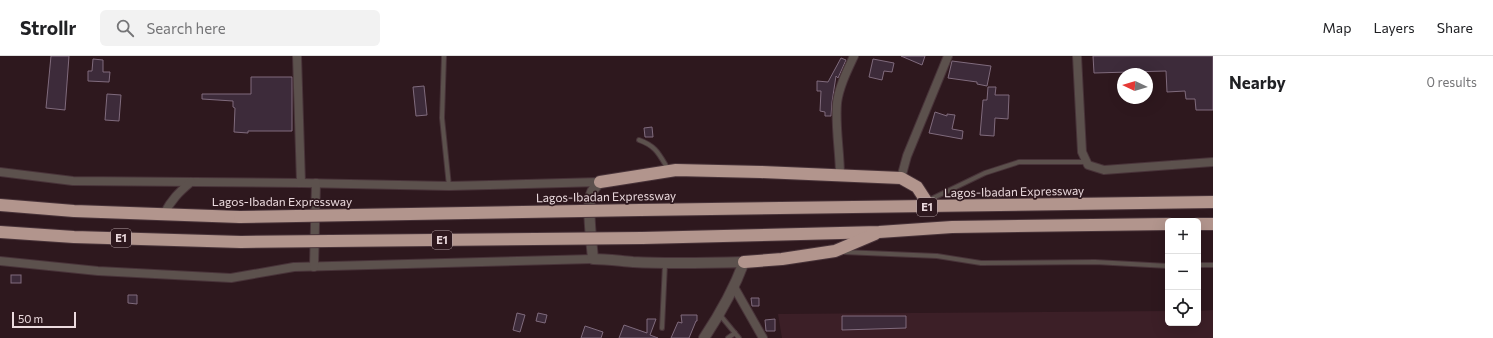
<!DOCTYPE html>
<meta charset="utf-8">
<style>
:root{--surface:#fff;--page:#f2f2f2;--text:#202124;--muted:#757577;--line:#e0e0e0}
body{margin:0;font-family:Commissioner,sans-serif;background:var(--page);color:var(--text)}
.controls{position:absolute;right:12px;bottom:12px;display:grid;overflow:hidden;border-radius:6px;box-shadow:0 4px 16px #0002}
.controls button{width:36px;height:36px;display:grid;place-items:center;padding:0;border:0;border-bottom:1px solid var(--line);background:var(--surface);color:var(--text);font:20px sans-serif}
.compass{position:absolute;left:1117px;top:12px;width:36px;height:36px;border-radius:50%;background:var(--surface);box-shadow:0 4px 16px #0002;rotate:274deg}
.scale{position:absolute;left:12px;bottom:10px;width:64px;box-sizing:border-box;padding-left:4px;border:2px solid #ebdade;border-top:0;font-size:11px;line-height:14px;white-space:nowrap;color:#ebdade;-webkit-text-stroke:3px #2e181e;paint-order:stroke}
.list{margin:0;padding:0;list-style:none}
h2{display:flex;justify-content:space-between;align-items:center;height:52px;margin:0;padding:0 16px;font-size:17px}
h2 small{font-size:13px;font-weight:400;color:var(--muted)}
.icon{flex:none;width:22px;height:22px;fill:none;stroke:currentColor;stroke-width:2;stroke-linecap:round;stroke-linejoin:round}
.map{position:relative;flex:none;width:1213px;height:282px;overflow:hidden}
header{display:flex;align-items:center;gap:24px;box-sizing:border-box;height:56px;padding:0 20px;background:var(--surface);border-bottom:1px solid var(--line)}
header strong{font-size:19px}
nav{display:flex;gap:22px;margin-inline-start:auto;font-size:14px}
.search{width:280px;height:36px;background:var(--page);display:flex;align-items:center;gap:10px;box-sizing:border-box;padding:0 14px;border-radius:6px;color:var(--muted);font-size:15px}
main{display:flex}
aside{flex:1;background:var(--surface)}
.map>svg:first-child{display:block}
.built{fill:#3c1f27}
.building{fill:#3d2b3a;stroke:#806b7d}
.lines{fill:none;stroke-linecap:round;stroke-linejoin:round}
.service-casing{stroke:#483339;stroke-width:6}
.minor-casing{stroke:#483339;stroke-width:10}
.tertiary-casing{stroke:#483339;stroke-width:12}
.motorway-casing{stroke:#483339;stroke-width:14}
.service{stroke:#5c514d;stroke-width:4}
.minor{stroke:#5c514d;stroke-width:8}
.tertiary{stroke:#5c514d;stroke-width:10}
.motorway{stroke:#b2958d;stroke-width:12}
.motorway-bridge-casing{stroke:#483339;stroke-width:14;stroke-linecap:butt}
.motorway-bridge{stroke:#b2958d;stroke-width:12}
.labels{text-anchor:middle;stroke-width:3.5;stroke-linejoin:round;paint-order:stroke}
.shield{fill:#2e181e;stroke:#b2a0a4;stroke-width:1}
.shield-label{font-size:11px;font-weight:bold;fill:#ebdade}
.street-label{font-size:12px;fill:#ebdade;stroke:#2e181e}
</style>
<header>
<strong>Strollr</strong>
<div class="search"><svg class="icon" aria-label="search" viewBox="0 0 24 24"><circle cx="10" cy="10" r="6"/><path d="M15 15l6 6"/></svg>Search here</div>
<nav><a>Map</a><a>Layers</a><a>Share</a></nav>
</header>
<main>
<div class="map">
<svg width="1213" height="282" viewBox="0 0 1213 282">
<rect width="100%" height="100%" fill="#2e181e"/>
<path class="built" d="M 1213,254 L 1213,282 L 782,282 L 778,258 L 1168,255 L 1168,267 L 1198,267 L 1198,255 Z"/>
<g class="building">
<path d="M 51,0 L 69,0 L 65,54 L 46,52 Z"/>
<path d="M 901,0 L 925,0 L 922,9 Z"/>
<path d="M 1093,0 L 1213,0 L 1213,54 L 1196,54 L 1195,43 L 1186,43 L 1185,35 L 1167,36 L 1166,15 L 1094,17 Z"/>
<path d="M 841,2 L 846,4 L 838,22 L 836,20 L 832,46 L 831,60 L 825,60 L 825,56 L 820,55 L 821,35 L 817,35 L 817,25 L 828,26 Z"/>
<path d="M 93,3 L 103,4 L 103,16 L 110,16 L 109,26 L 88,25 L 88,15 L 92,15 Z"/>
<path d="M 873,3 L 894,7 L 892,16 L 884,15 L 882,24 L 869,21 Z"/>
<path d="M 952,5 L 991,10 L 987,30 L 977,28 L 977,26 L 948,22 Z"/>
<path d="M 251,21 L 292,21 L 292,75 L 248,75 L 248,77 L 234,76 L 235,52 L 233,51 L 233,45 L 202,43 L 202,38 L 251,38 Z"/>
<path d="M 424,30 L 427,59 L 416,60 L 413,31 Z"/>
<path d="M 988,31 L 996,31 L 995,39 L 1009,39 L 1008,63 L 995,62 L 994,80 L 980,79 L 983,44 L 987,44 Z"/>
<path d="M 107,38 L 121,39 L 119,65 L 105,64 Z"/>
<path d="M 935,56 L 947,60 L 947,58 L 955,59 L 952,73 L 963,75 L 962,83 L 929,77 Z"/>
<path d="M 652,71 L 653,81 L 645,81 L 644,72 Z"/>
<rect x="11" y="219" width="10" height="8"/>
<path d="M 128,239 L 137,239 L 137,248 L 128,247 Z"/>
<path d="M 751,242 L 759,242 L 759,250 L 752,250 Z"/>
<path d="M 517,257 L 525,259 L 520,276 L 513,274 Z"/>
<path d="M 538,257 L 547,259 L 545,267 L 536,265 Z"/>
<path d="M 681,259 L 697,259 L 697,265 L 696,265 L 689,282 L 671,282 L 678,266 L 682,267 Z"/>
<path d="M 842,260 L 906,260 L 906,272 L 842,274 Z"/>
<path d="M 647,263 L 656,263 L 650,279 L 658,282 L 619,282 L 624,269 L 647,277 Z"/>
<path d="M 775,263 L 775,275 L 766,275 L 765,264 Z"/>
<path d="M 585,270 L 603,276 L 601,282 L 581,282 Z"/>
</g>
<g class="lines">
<g class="service-casing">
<g id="service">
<path d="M 444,0 L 442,62 L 449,130"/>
<path d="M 639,84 C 656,90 659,98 668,113"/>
<path d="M 927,145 L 985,117 L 1019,106 L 1086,106"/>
<path d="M 843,196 L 937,200 L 981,207 L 1095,206 L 1168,210"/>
<path d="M 1198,209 L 1213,209"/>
<path d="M 720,259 L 739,282"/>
<path d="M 662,272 L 665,208"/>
<path d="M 728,282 L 735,277"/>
</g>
</g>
<g class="minor-casing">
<g id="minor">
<path d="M 297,0 L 301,127"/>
<path d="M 1077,0 L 1082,96 L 1088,109 L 1104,114 L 1213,106"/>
<path d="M 0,116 L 73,125 L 301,127 L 449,130 L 600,126"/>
<path d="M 840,120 C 840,96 835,71 837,47 C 839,31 847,15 854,0"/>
<path d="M 901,122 L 907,100 L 948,0"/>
<path d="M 164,158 C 171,144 179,136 191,126"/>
<path d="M 0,205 L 98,215 L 231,222 L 294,211 L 593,203"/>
<path d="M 314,211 L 316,127"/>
<path d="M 734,231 L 763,282"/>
</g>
</g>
<g class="tertiary-casing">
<path id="tertiary" d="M 600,126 C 597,129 594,132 592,136 C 586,147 592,189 593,203 C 607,203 620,205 633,206 C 670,208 707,207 744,206 C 734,233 720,258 704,282"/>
</g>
<g class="motorway-casing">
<g id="motorway">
<path d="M 600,126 L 676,114 L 761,116 L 901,122 L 917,131 L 930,151"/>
<path d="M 0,149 L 74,155 L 240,161"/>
<path d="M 640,154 L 1213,146"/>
<path d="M 1198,168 L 1213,168"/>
<path d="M 0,176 L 74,181 L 241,186"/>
<path d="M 642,182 L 879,176 L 952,171 L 1168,168"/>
<path d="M 744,206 L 782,203 L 835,195 L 875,178"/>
</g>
</g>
<use href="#service" class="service"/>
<use href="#minor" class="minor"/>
<use href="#tertiary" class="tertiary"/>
<use href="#motorway" class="motorway"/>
<g class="motorway-bridge-casing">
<g id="motorway-bridge">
<path d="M 240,161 L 640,154"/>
<path d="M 241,186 L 642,182"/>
</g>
</g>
<use href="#motorway-bridge" class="motorway-bridge"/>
</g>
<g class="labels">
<g class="shield">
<rect x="917" y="142" width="20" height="18" rx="3"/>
<rect x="111" y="173" width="20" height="18" rx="3"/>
<rect x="432" y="175" width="20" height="18" rx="3"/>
</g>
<g class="shield-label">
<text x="927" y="155">E1</text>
<text x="121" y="186">E1</text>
<text x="442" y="188">E1</text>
</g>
<g class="street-label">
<text transform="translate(1014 136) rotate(-1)" y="4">Lagos-Ibadan Expressway</text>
<text transform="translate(606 141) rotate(-1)" y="4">Lagos-Ibadan Expressway</text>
<text x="282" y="150">Lagos-Ibadan Expressway</text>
</g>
</g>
</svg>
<div class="controls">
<button>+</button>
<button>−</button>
<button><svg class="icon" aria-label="locate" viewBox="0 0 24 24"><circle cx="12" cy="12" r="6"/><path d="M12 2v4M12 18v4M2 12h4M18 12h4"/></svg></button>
</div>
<svg class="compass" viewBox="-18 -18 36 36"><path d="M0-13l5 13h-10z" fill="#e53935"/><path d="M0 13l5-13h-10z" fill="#757577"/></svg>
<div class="scale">50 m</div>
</div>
<aside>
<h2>Nearby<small>0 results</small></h2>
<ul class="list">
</ul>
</aside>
</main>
